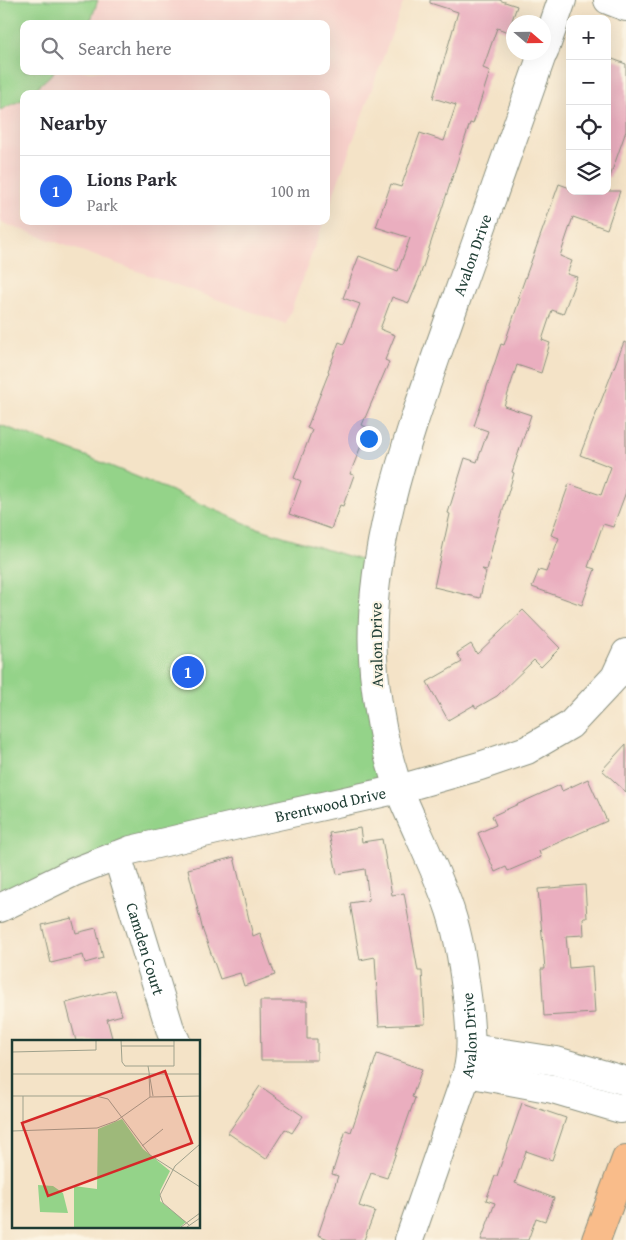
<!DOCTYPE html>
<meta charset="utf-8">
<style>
:root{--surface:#fff;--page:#f2f2f3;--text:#2b2b33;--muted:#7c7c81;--line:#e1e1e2;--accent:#2563eb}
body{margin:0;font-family:"Gentium Book Plus",serif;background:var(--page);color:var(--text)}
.controls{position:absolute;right:15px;top:15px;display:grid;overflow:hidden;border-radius:10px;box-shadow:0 5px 20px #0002}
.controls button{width:45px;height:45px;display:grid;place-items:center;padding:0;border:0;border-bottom:1px solid var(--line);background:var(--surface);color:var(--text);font:25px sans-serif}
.compass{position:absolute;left:506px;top:15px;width:45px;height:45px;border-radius:50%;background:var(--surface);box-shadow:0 5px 20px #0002;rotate:110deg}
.you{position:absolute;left:368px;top:438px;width:18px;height:18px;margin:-12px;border:4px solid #fff;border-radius:50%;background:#1a73e8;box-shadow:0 0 0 8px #1a73e833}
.badge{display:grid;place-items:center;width:32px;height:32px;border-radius:50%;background:var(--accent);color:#fff;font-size:16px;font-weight:700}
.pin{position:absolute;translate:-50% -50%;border:2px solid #fff;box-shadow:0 1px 5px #0006}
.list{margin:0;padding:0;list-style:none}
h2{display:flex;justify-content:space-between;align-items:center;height:65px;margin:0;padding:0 20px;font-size:21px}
h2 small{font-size:16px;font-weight:400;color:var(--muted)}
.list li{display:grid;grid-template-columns:32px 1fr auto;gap:15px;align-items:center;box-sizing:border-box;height:70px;padding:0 20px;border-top:1px solid var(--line)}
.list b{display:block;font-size:19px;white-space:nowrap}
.list p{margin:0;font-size:16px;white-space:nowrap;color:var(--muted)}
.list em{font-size:16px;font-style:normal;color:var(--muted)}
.icon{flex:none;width:28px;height:28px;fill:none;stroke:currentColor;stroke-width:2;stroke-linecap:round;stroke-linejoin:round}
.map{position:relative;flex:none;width:626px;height:1240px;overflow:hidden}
.search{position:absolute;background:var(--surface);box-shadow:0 5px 20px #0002;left:20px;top:20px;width:310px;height:55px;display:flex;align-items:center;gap:12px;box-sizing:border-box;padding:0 18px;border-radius:10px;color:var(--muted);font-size:19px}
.panel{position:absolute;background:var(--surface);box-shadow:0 5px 20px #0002;left:20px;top:90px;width:310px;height:135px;border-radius:10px}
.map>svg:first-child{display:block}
.built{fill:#f7d0ca;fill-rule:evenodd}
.green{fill:#94d389;stroke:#5a885e}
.building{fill:#eaaebf}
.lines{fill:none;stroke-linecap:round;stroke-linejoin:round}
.minor-casing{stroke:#8a907e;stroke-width:30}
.major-casing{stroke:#8a907e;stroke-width:30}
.minor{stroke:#fff;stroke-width:28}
.major{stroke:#f9bc8a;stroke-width:28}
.labels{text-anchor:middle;stroke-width:4;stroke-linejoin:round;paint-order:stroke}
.street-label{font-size:16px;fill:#1f3d34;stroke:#fcf5e5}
.inset-road{fill:none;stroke:#9fa18c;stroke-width:1}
.view{fill:#d62828;fill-opacity:0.15;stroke:#d62828;stroke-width:2.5}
.inset-edge{fill:none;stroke:#1f3d34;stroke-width:2.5}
</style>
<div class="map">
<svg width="626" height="1240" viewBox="0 0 626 1240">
<rect width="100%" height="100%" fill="#fcf5e5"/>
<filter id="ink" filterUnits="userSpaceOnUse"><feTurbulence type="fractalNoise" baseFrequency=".02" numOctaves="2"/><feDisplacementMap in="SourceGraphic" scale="10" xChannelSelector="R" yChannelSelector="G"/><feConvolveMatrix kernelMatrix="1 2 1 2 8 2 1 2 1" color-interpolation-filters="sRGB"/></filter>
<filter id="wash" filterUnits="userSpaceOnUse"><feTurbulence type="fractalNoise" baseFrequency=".0096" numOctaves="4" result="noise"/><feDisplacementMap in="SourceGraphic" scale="20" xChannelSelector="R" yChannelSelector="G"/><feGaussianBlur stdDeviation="1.12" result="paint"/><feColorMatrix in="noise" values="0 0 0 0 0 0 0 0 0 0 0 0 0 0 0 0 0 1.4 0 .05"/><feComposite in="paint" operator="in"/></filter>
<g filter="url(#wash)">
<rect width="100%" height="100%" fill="#f4e3c7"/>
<path class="built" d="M 0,0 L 404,0 L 326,215 L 326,94 L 24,94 L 24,221 L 324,221 L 286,324 L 0,222 ZM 24,24 L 326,24 L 326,71 L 24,71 Z"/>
<g class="green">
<path d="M 0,0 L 98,0 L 92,17 L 88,24 L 24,24 L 24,71 L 55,71 L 30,94 L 24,94 L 24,99 L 0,110 Z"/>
<path d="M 0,425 L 76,452 L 174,492 L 254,527 L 370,563 L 381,781 L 0,908 Z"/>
</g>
<g id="blocks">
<g class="building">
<path d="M 430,0 L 499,0 L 517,6 L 508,32 L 497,28 L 483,68 L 490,71 L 473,124 L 470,123 L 419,279 L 409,303 L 392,297 L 380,329 L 395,335 L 385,360 L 389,362 L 362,425 L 368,428 L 350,474 L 354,475 L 343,506 L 340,505 L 331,529 L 289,514 L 301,481 L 294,478 L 312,430 L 307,428 L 329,372 L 328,371 L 339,342 L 344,344 L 360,304 L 343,298 L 359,256 L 398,271 L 410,238 L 376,227 L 391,184 L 401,187 L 420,133 L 444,141 L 456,105 L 433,98 L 458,12 L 430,3 Z"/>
<path d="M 607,57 L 626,64 L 626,131 L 610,177 L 607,177 Z"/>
<path d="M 559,184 L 570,188 L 570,191 L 620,191 L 607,229 L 573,217 L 560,256 L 572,261 L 567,274 L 577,277 L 563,314 L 552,310 L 542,340 L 550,343 L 541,373 L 517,365 L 504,406 L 531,415 L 512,472 L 514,473 L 493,544 L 487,570 L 482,569 L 486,572 L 480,598 L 434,587 L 450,514 L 448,513 L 465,458 L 477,462 L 488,431 L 474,426 L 501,344 L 504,345 L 520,298 L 518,298 Z"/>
<path d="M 624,342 L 626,343 L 626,492 L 613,527 L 603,524 L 588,567 L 595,569 L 582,605 L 532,587 L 539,570 L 546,572 L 559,538 L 551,535 L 569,484 L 601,495 L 611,467 L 580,455 Z"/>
<path d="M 523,610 L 560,648 L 541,667 L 534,660 L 497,696 L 476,708 L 474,705 L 448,720 L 427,682 L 462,662 L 457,653 L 471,644 L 477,654 Z"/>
<path d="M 626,744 L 626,792 L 602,770 Z"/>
<path d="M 588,779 L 607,821 L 539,851 L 541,857 L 508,871 L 506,867 L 495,872 L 478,833 L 496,825 L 492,816 L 560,785 L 562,791 Z"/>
<path d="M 360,828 L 362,842 L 382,839 L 392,895 L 404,893 L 418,971 L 422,971 L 425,1024 L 379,1026 L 375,957 L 360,960 L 350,903 L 369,900 L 365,869 L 337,874 L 329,833 Z"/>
<path d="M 234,857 L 253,936 L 260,933 L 275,975 L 244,986 L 240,973 L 220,979 L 203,931 L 188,869 Z"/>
<path d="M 585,885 L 587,918 L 583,918 L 584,935 L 566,936 L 569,968 L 592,966 L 595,1013 L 544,1016 L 541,969 L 545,969 L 538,889 Z"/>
<path d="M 72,918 L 76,933 L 96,928 L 103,958 L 85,963 L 83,955 L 51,963 L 42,925 Z"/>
<path d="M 115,990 L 122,1015 L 107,1019 L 112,1038 L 99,1041 L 76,1041 L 66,1003 Z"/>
<path d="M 260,1001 L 307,1001 L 307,1039 L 317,1039 L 317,1060 L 261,1060 Z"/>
<path d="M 377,1054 L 422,1069 L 412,1097 L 415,1098 L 387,1178 L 371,1173 L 359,1206 L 375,1211 L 364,1240 L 331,1240 L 318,1235 L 338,1176 L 332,1174 L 346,1130 L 351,1132 Z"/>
<path d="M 260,1086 L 303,1116 L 292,1133 L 285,1129 L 266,1159 L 228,1133 Z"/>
<path d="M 522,1103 L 566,1118 L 552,1160 L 526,1151 L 515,1183 L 554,1198 L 545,1221 L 536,1218 L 528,1240 L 481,1240 L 495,1203 L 486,1200 L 495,1176 L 497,1176 Z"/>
</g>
</g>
</g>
<g filter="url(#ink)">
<use href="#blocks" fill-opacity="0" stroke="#8a907e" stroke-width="1"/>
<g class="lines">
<g class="minor-casing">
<g id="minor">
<path d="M 608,0 L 626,7"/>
<path d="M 544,52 L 562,0"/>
<path id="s1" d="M 117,855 L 171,1032 L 176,1041"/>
<path id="s2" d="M 0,908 L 74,872 L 131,850 L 255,821 L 399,789 L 480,766 L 527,750 L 570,725 L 615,677 L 626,653"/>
<path d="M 471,1048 L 556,1061 L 626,1081"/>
<path d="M 467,1073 L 553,1089 L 621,1109 L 626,1107"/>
<path id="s3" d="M 409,1240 L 467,1073 C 473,1050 470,1027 468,1004 C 464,973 460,940 450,910 C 436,869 416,831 400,792 C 386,756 378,710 374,672 C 363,552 412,426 451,314 C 482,227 512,140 543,52"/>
</g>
</g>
<g class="major-casing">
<path id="major" d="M 596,1240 L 626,1159"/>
</g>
<use href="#minor" class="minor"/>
<use href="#major" class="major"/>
</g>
</g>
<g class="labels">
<g class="street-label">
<text dy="6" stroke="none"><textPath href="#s3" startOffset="1025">Avalon Drive</textPath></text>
<text transform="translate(376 645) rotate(-91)" y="6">Avalon Drive</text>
<text dy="6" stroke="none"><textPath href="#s2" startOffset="348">Brentwood Drive</textPath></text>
<text dy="6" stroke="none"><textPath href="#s1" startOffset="98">Camden Court</textPath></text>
<text dy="6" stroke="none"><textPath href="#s3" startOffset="215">Avalon Drive</textPath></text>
</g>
</g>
<g transform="translate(12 1040)">
<rect width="188" height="188" fill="#f4e3c7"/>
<path d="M 110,79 L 131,109 L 158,131 L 148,151 L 148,161 L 174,182 L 168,187 L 62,187 L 62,146 L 85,149 L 86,89 ZM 26,145 L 41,146 L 51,153 L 56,173 L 28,172 Z" fill="#94d389"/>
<path class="inset-road" d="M 109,0 L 110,22 L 113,26 L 162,26 L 162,0M 109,6 L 162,6M 0,12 L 84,10 L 84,0M 136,26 L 141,56M 0,34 L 188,34M 137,34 L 138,57M 0,56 L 84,56 L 96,59 L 138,115 L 188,147M 0,91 L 85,88 L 104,81 L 138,57 L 188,56M 11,91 L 11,56M 130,106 L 151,89M 177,185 L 151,163 L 148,155 L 163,126 L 188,104M 169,187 L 188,173M 175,187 L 188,178"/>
<path class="view" d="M 153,31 L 180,103 L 36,156 L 10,83 Z"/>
<rect width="188" height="188" class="inset-edge"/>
</g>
</svg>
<div class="controls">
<button>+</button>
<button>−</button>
<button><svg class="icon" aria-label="locate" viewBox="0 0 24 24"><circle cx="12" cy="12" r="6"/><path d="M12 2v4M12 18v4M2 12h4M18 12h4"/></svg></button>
<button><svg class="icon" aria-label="layers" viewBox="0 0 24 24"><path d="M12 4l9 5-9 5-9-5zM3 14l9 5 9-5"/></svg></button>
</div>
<svg class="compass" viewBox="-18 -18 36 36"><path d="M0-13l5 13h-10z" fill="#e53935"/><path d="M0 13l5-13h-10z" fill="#7c7c81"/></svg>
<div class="you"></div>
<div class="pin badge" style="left:188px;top:672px">1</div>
<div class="search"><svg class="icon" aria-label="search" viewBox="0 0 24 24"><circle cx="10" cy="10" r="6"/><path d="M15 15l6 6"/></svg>Search here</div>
<section class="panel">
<h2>Nearby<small></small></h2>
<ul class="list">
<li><span class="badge">1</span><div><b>Lions Park</b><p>Park</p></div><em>100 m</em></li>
</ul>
</section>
</div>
